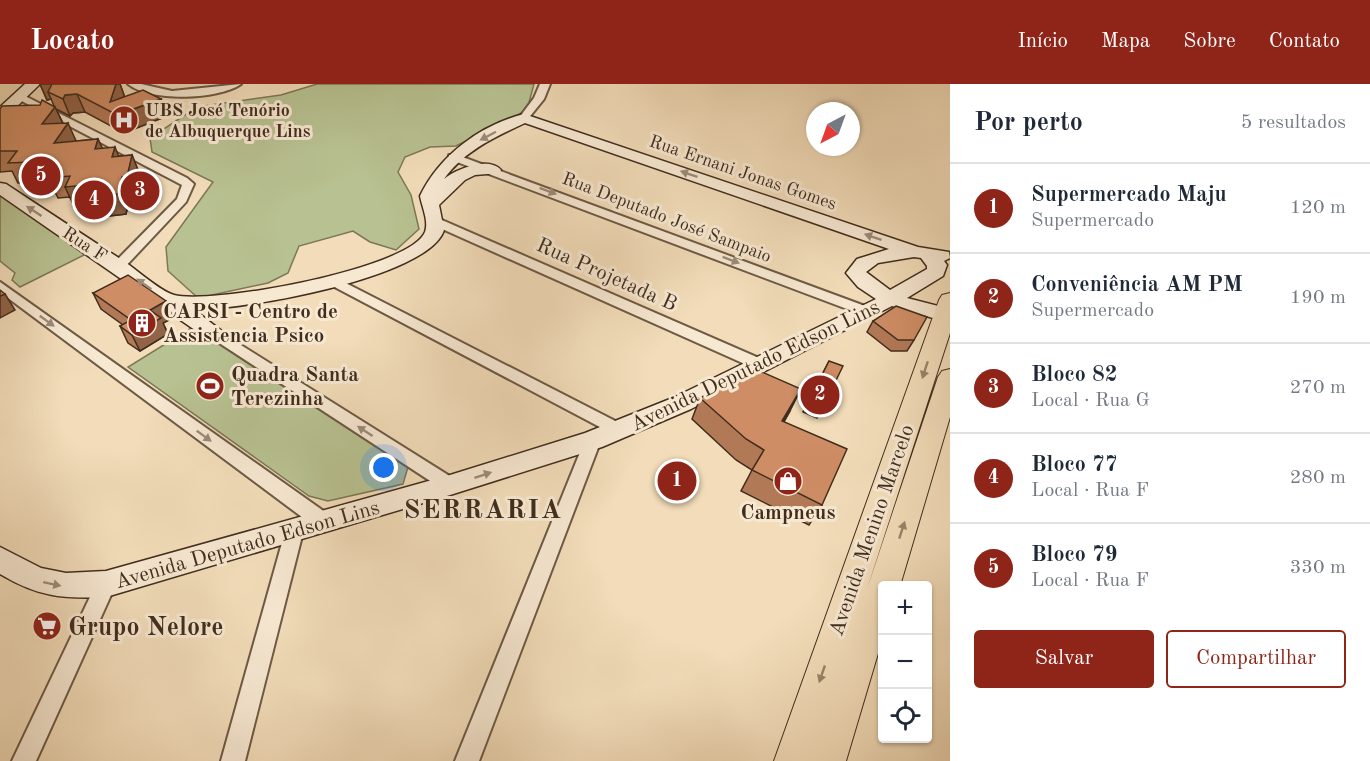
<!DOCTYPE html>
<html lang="pt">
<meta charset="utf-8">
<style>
:root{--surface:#fff;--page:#f2f2f3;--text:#1f2937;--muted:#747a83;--line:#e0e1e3;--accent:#8f2418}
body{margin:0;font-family:"Old Standard TT",serif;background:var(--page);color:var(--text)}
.controls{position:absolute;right:18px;bottom:18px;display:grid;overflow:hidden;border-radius:6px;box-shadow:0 2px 4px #0004}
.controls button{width:54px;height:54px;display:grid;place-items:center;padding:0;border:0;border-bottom:2px solid var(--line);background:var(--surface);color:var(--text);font:30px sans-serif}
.compass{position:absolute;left:806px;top:18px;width:54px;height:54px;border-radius:50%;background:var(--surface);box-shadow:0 2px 4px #0004;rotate:221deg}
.you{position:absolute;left:384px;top:384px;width:21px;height:21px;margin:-15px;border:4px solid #fff;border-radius:50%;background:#1a73e8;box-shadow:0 0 0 9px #1a73e833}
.badge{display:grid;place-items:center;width:39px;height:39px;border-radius:50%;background:var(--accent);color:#fff;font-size:20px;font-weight:700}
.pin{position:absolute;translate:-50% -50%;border:3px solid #fff;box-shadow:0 2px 6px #0006}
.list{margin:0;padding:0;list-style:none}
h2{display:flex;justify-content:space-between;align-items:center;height:78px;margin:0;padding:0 24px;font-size:26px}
h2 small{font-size:20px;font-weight:400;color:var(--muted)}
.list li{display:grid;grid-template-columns:39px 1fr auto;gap:18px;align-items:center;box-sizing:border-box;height:90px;padding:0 24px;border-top:2px solid var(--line)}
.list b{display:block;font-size:22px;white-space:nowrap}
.list p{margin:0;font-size:20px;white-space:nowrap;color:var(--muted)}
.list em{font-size:20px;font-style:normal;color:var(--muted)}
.actions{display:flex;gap:12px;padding:18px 24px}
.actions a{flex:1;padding:14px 0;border:2px solid var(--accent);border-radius:6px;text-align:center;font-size:21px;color:var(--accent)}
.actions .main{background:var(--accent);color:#fff}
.icon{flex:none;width:33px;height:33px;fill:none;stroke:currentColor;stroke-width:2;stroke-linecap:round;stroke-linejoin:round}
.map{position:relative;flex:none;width:950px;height:677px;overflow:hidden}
header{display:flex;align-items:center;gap:36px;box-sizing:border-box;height:84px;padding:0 30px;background:var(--accent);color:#fff}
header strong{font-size:28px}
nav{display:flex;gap:33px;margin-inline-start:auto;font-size:21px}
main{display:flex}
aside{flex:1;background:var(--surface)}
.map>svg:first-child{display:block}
.green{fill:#b8c191;stroke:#7c7757;stroke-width:1.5}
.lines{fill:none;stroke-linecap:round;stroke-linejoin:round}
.street-casing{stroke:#6d5944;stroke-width:4}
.secondary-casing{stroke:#412d1d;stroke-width:3}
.primary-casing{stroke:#412d1d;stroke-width:2}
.street{fill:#f7e8d2;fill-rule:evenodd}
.secondary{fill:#f7e8d2;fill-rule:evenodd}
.primary{fill:#f2dcb9;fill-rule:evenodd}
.wall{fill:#b27957;stroke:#412d1d;stroke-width:1.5}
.shaded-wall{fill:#916347;stroke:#412d1d;stroke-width:1.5}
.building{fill:#cf8d65;stroke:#412d1d;stroke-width:1.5}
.oneway{fill:#9c8a78}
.oneway2{fill:#9a846b}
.labels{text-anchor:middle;stroke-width:6;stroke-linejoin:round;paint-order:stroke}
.far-poi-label{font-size:18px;font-weight:bold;fill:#412d1d;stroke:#f7e8d2;text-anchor:start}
.far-street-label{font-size:18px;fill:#412d1d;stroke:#f7e8d2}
.street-label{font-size:21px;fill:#412d1d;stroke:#f7e8d2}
.poi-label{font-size:21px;font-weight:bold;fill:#412d1d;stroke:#f7e8d2;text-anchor:start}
.near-poi-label{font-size:26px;font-weight:bold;fill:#412d1d;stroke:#f7e8d2;text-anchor:start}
.district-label{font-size:27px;font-weight:bold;letter-spacing:1.5px;fill:#412d1d;stroke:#f7e8d2}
</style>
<header>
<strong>Locato</strong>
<nav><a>Início</a><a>Mapa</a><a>Sobre</a><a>Contato</a></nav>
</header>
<main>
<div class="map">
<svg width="950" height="677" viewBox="0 0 950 677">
<rect width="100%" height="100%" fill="#f2dcb9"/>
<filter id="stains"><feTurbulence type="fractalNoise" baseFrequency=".00333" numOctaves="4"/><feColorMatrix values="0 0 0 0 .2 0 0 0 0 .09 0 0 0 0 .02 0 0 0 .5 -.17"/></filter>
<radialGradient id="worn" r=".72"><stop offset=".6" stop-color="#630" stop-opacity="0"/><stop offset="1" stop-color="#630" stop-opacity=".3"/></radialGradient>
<g class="green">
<path d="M 317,0 L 534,0 L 527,26 L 456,62 L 430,63 L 405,73 L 398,88 L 411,111 L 419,145 L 396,166 L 370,158 L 353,147 L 299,162 L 288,189 L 268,199 L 198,214 L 168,187 L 166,163 L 213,98 L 152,68 L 150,54 L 197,23 L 281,11 Z"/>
<path d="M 0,111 L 88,169 L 20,203 L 12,196 L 15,189 L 0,177 Z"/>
<path d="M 196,241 L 408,383 L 403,400 L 328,417 L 309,412 L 128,283 Z"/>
</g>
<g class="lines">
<g class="street-casing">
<g id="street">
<path d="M 128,0 L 141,0 L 172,7 L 241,0 C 218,16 150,18 128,0 Z"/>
<path d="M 540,0 L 550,0 L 544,15 L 527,36 L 521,36 L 519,34 L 534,14 Z"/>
<path d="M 19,9 L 187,94 L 194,100 L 186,118 L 123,185 L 113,185 L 111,182 L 177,115 L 182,101 L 16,14 L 16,10 Z"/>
<path d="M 449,71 L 457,71 L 873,225 L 875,228 L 873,231 L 863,231 L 449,75 Z"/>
<path d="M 435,133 L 766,277 L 769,281 L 761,286 L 756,285 L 431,140 L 429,137 Z"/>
<path d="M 332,192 L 625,342 L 627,346 L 625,350 L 613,350 L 327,199 L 325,196 Z"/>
<path d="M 0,198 L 332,433 L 334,439 L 332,445 L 325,447 L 318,445 L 0,208 Z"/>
<path d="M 212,243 L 456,396 L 459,401 L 456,406 L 450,408 L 444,406 L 207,251 L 205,248 L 207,245 Z"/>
<path d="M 593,350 L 599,351 L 601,356 L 479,677 L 455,677 L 585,356 L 587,351 Z"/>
<path d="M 294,440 L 301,442 L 303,448 L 245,677 L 221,677 L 285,448 L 287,442 Z"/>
<path d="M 106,491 L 113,494 L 116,500 L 36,677 L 12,677 L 99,494 Z"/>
</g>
</g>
<g class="secondary-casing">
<g id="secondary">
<path d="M 25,0 L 40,0 L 5,34 L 0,35 L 0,23 Z"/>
<path d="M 524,30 L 918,163 L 949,168 L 950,174 L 944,177 L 947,181 L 943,192 L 907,214 L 950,225 L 950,239 L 892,222 L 691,325 L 602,363 L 450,411 L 106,513 C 62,515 39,513 0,490 L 0,463 L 41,484 L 66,489 L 106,487 L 450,391 L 585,349 L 675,313 L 876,215 L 858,203 L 846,189 L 857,175 L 889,165 L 525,39 C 495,53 464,67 444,95 C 457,85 488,72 501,86 L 499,89 L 475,91 L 465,96 L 439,121 L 444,146 C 429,194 239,227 193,225 L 223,248 L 219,253 L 205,253 L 0,111 L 0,99 L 6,100 C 45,126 85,152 125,178 C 137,186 160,207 174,211 C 212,221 410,185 425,148 C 429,137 422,123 420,112 C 439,72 480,41 524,30 ZM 914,173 L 921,174 L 927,182 L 927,185 L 890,206 L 866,188 L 878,179 Z"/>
</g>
</g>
<g class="primary-casing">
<path id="primary" d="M 950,209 L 950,249 L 867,505 L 938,293 L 942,287 L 950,285 L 950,333 L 900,502 L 882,502 L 882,556 L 846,677 L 774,677 L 939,216 L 942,211 Z"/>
</g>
<use href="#street" class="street"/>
<use href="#secondary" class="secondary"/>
<use href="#primary" class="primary"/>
</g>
<g class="wall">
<path d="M 40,0 L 120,0 L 124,11 L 123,14 L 161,15 L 167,32 L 124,49 L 85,28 L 73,29 L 70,32 L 56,25 L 63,39 L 76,57 L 98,55 L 102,64 L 119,72 L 132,71 L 140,91 L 135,113 L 130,113 L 126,130 L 92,134 L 87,122 L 75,124 L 70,113 L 58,114 L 50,98 L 18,99 L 12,87 L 0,88 L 0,25 L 54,22 L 51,15 L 47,16 Z"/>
<path d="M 93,209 L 173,234 L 163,239 L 168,250 L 140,267 L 128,259 L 120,242 L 123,241 L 101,225 Z"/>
<path d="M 873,237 L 914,256 L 907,267 L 891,267 L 867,248 Z"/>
<path d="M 829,277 L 823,323 L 817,334 L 803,328 Z"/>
<path d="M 700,314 L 790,327 L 784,338 L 822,421 L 809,441 L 741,407 L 752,386 L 736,376 L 692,335 Z"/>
</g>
<g class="shaded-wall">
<path d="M 40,0 L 54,0 L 48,8 L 51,15 L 47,16 Z"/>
<path d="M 116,0 L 120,0 L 124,11 L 118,31 L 161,15 L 167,32 L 124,49 L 117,31 L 110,18 Z"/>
<path d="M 77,10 L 85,28 L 73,29 L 70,32 L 63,15 L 65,11 Z"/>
<path d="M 55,23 L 64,42 L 42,40 Z"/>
<path d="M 68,39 L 77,59 L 54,59 Z"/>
<path d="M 98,55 L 107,74 L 95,65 Z"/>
<path d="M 115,63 L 123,83 L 112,73 Z"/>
<path d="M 132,71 L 140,91 L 135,113 L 130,113 L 126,130 L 92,134 L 87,122 L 75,124 L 65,103 L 122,93 Z"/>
<path d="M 5,210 L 15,226 L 0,234 L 0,212 Z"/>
<path d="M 166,217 L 173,234 L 163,239 L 168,250 L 140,267 L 132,251 L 150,226 Z"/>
<path d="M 801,305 L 790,327 L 771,358 L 782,337 Z"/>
</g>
<g class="building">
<path d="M 52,0 L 116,0 L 110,18 L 143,6 L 161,15 L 117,31 L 77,10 L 65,11 L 63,15 L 48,8 Z"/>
<path d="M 42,16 L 55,23 L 42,40 L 68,39 L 54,59 L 98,55 L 95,65 L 115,63 L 112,73 L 132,71 L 127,93 L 122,93 L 118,110 L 83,113 L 87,101 L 65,103 L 70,92 L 48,94 L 56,77 L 8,79 L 17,67 L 0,67 L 0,25 L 2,22 L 40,21 Z"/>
<path d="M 128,191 L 166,217 L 150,226 L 161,234 L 132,251 L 120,242 L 131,236 L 93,209 Z"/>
<path d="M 0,206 L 5,210 L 0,212 Z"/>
<path d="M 896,222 L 927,233 L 914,256 L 898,256 L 873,237 Z"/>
<path d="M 829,277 L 843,282 L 823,323 L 809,317 Z"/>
<path d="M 755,285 L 801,305 L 782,337 L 847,365 L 822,421 L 752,386 L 764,366 L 746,355 L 700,314 Z"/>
</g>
<defs><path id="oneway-solid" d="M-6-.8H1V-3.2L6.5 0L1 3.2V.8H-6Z" transform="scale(1.5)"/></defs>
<g class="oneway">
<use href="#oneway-solid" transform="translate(488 52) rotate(152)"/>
<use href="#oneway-solid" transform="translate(689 90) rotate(-161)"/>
<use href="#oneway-solid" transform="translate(548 107) rotate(21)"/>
<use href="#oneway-solid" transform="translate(34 127) rotate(-147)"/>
<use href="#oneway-solid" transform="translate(873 153) rotate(-161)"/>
<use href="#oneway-solid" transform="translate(731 176) rotate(21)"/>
<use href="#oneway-solid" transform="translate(144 200) rotate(-145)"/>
<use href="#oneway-solid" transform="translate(47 237) rotate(36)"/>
<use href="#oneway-solid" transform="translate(365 347) rotate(-147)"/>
<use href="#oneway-solid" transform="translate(204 352) rotate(36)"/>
<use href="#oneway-solid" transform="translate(483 391) rotate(-18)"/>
<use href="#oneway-solid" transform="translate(52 500) rotate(12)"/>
</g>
<g class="oneway2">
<use href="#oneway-solid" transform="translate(925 286) rotate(108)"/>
<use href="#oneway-solid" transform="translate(902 446) rotate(-72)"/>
<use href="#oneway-solid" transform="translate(822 590) rotate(109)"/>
</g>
<defs>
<g id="hospital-disc" transform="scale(1.5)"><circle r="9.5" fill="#8f2418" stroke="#f7e8d2"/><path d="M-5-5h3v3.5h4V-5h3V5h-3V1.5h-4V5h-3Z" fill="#fff"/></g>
<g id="building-disc" transform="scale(1.5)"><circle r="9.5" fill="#8f2418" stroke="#f7e8d2"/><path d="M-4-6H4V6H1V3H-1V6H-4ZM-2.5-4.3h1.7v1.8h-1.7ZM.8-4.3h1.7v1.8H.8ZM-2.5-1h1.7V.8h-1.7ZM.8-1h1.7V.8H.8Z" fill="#fff"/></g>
<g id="stadium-disc" transform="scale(1.5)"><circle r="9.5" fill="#8f2418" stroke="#f7e8d2"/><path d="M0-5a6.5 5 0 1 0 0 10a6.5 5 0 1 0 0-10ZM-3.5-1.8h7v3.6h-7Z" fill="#fff"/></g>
<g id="shop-disc" transform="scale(1.5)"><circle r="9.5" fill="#8f2418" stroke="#f7e8d2"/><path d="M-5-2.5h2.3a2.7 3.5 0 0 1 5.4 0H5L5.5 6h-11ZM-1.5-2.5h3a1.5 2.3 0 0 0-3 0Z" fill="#fff"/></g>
<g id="supermarket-disc" transform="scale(1.5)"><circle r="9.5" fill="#8f2418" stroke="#f7e8d2"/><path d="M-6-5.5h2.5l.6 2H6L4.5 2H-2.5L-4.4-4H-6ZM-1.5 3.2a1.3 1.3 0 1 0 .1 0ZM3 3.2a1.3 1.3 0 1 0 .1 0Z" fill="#fff"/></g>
</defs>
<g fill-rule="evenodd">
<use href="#hospital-disc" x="124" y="36"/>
<use href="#building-disc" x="142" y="239"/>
<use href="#stadium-disc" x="210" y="302"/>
<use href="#shop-disc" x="788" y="397"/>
<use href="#supermarket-disc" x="47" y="542"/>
</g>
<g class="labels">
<g class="far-poi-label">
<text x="145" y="32">UBS José Tenório<tspan x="145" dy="21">de Albuquerque Lins</tspan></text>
</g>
<g class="far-street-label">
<text transform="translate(743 88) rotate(19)" y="6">Rua Ernani Jonas Gomes</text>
<text transform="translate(667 133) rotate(21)" y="6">Rua Deputado José Sampaio</text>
<text transform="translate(85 160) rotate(33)" y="6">Rua F</text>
</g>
<g class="street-label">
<text transform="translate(607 190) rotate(24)" y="7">Rua Projetada B</text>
<text transform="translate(755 281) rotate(-26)" y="7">Avenida Deputado Edson Lins</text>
<text transform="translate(871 446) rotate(-71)" y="7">Avenida Menino Marcelo</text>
<text transform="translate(247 460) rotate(-16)" y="7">Avenida Deputado Edson Lins</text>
</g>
<g class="poi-label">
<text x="163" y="234">CAPSI - Centro de<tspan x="163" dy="24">Assistencia Psico</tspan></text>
<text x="231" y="297">Quadra Santa<tspan x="231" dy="24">Terezinha</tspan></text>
<text x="788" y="435" text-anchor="middle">Campneus</text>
</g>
<g class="near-poi-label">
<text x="68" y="551">Grupo Nelore</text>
</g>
<g class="district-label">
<text x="483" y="434">SERRARIA</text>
</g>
</g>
<rect width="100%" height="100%" filter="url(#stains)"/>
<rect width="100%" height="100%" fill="url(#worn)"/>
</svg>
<div class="controls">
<button>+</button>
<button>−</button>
<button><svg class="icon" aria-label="locate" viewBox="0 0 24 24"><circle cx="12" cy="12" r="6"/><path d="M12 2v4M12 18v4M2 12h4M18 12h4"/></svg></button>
</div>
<svg class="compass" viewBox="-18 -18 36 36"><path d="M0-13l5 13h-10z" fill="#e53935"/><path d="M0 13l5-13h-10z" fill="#747a83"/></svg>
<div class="you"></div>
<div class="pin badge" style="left:677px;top:397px">1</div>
<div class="pin badge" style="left:820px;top:311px">2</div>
<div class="pin badge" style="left:140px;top:107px">3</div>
<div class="pin badge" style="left:94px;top:116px">4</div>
<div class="pin badge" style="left:41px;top:92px">5</div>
</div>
<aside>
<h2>Por perto<small>5 resultados</small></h2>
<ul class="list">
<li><span class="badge">1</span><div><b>Supermercado Maju</b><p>Supermercado</p></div><em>120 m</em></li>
<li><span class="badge">2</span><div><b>Conveniência AM PM</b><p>Supermercado</p></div><em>190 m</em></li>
<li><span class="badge">3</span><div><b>Bloco 82</b><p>Local · Rua G</p></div><em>270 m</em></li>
<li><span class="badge">4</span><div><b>Bloco 77</b><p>Local · Rua F</p></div><em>280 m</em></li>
<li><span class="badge">5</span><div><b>Bloco 79</b><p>Local · Rua F</p></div><em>330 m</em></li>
</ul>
<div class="actions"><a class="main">Salvar</a><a>Compartilhar</a></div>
</aside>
</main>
